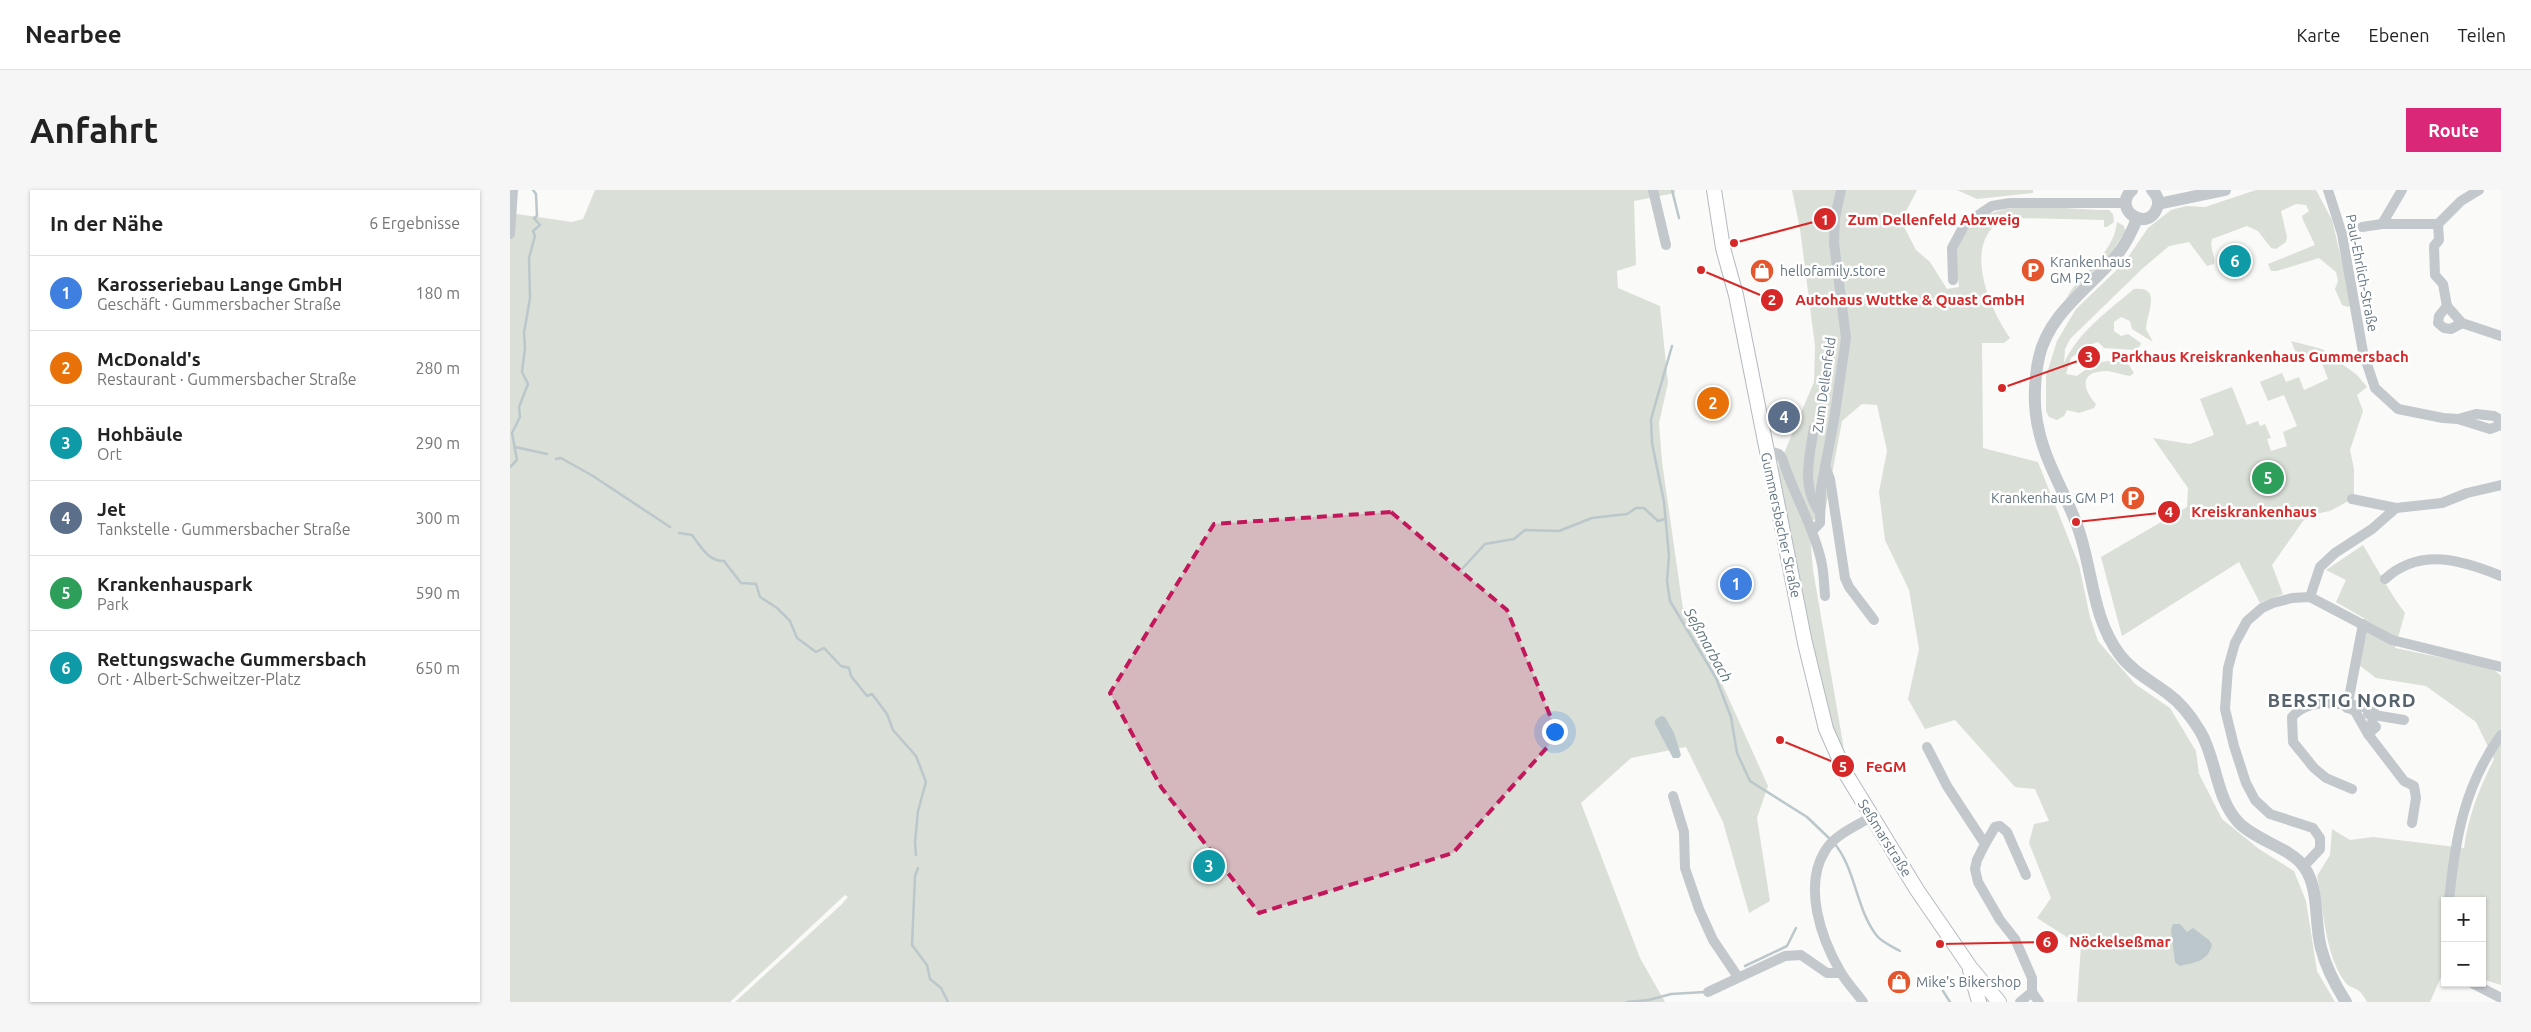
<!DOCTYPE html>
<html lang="de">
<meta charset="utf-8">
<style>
:root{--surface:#fff;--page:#f6f6f6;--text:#222;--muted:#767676;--line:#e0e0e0;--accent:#db2777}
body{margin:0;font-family:Ubuntu,sans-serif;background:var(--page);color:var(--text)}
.controls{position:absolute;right:15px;bottom:15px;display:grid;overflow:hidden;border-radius:0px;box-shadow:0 1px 4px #0004}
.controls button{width:45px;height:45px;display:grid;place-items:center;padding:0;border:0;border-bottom:1px solid var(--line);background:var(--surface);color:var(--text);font:25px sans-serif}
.you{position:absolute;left:1044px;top:541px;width:18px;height:18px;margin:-12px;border:4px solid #fff;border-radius:50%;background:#1a73e8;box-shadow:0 0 0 8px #1a73e833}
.badge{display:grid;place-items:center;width:32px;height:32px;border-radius:50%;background:var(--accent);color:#fff;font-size:16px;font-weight:700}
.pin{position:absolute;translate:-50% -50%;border:2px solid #fff;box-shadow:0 1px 5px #0006}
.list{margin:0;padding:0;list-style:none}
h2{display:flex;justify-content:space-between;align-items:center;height:65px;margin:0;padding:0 20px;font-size:21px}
h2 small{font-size:16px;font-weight:400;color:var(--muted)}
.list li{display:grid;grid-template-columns:32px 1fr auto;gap:15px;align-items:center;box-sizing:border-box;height:75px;padding:0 20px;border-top:1px solid var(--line)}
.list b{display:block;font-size:19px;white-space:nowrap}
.list p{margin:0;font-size:16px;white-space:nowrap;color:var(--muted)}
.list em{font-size:16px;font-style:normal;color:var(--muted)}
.map{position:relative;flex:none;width:1991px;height:812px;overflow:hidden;border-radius:0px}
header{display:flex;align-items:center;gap:30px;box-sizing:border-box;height:70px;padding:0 25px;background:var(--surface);border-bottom:1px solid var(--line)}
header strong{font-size:24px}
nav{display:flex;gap:28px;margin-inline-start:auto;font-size:18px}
.intro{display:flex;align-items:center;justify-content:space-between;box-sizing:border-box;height:120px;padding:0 30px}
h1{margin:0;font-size:35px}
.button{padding:12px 22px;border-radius:0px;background:var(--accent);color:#fff;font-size:18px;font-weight:700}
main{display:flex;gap:30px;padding:0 30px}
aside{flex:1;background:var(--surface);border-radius:0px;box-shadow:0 1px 4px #0004}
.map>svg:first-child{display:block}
.green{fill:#dadfd7}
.water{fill:#bbc7cb}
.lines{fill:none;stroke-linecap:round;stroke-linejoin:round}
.stream{stroke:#bbc7cb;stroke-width:2.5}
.secondary-casing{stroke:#b3babf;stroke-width:16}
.minor{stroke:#c3c8cc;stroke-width:10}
.tertiary{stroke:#c3c8cc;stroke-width:12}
.secondary{stroke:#fff;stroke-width:14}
.marked{fill:#c2185b;fill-opacity:0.2;stroke:#c2185b;stroke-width:4;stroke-dasharray:10 6;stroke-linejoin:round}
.labels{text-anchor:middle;stroke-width:5;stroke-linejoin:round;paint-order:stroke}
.poi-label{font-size:14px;fill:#657683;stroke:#fff;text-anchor:start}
.street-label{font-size:14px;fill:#657683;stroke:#fff}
.water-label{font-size:15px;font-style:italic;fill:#60757c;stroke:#fff}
.district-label{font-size:19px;font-weight:bold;letter-spacing:1px;fill:#57646e;stroke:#fff}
.leader{fill:none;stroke:#d62828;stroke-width:2}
.callout-dot{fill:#d62828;stroke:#fff;stroke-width:2}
.mark-label{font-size:15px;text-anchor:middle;font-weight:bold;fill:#fff}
.callout-label{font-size:15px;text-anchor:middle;font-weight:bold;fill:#d62828;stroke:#fff;stroke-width:5;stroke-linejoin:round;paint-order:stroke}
</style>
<header>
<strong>Nearbee</strong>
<nav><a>Karte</a><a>Ebenen</a><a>Teilen</a></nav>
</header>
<div class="intro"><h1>Anfahrt</h1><a class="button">Route</a></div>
<main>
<aside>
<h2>In der Nähe<small>6 Ergebnisse</small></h2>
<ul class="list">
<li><span class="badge" style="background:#3f7fe0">1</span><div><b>Karosseriebau Lange GmbH</b><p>Geschäft · Gummersbacher Straße</p></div><em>180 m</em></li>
<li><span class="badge" style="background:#e8710a">2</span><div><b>McDonald's</b><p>Restaurant · Gummersbacher Straße</p></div><em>280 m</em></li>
<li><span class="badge" style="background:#0f9aa8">3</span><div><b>Hohbäule</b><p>Ort</p></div><em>290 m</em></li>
<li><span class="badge" style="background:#5c6f8a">4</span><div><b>Jet</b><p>Tankstelle · Gummersbacher Straße</p></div><em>300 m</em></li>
<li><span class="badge" style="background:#2e9e5b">5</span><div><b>Krankenhauspark</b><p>Park</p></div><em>590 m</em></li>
<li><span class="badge" style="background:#0f9aa8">6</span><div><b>Rettungswache Gummersbach</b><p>Ort · Albert-Schweitzer-Platz</p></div><em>650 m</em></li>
</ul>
</aside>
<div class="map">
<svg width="1991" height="812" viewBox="0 0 1991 812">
<rect width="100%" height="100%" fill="#fafaf8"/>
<g class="green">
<path d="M 85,0 L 1165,0 L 1165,3 L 1124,11 L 1126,75 L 1107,81 L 1108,98 L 1150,116 L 1158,193 L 1149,233 L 1152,272 L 1173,419 L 1195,449 L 1209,487 L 1258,596 L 1247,628 L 1260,711 L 1239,723 L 1213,632 L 1176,557 L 1121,568 L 1071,613 L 1130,768 L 1155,812 L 225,812 L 331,715 L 338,707 L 335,705 L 220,812 L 0,812 L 0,23 L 62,32 L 73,29 Z"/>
<path d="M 1282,0 L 1407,0 L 1391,31 L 1406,60 L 1420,72 L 1437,99 L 1449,97 C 1448,84 1443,64 1449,52 C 1474,0 1551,21 1599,20 L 1603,24 L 1604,32 L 1597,37 L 1594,37 L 1594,30 L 1507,28 L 1507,35 L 1485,35 C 1455,62 1481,121 1500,148 L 1494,153 L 1472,153 L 1473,258 L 1528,272 L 1569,375 L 1580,427 L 1588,451 L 1625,494 L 1660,518 L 1686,561 L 1689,584 L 1712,629 L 1749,659 L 1784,681 L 1796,711 L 1807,781 L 1825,812 L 1567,812 L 1571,756 L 1527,728 L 1541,708 L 1519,653 L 1524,634 L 1539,631 L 1525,599 L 1505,597 L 1445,530 L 1415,539 L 1398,509 L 1409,459 L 1399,400 L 1375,350 L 1369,302 L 1377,261 L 1367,215 L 1352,214 L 1332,231 L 1315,322 L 1299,333 L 1303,380 L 1335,565 L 1318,527 L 1267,280 L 1304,192 L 1305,156 L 1290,39 Z"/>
<path d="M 1447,0 L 1523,0 L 1523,3 L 1467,9 Z"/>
<path d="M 1746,0 L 1806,0 L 1822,30 L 1842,114 L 1838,117 L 1832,115 L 1825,99 L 1828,91 L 1826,82 L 1809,68 L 1767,81 L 1761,81 L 1758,74 L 1805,55 L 1793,30 L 1792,26 L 1799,21 L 1796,15 L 1786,14 L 1771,21 L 1777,47 L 1776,52 L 1766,59 L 1761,58 L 1748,41 L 1737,36 L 1702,49 C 1699,58 1706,65 1704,74 L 1697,76 L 1679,52 L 1659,56 L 1632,79 L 1560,149 L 1555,159 L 1554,173 C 1569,141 1598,121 1624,99 C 1653,95 1636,125 1636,139 L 1643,152 L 1622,139 L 1620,131 L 1611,127 L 1604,132 L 1604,141 L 1611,146 L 1618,144 L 1631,153 L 1630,156 L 1625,160 L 1594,158 L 1588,152 L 1579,155 L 1561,168 L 1556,184 L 1567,186 C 1584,173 1597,166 1619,175 L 1624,183 L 1620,186 C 1613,185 1605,182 1597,181 C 1569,181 1572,198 1586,214 L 1584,218 L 1569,223 L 1557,220 L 1554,226 L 1547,230 L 1539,227 L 1536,221 L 1536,186 L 1547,151 L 1566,119 L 1614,73 L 1638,38 L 1661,20 L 1676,16 L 1695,17 Z"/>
<path d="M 1607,32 L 1614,36 L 1615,41 L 1602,62 L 1556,109 C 1569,83 1604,65 1607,32 Z"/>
<path d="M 1781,151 L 1812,159 L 1847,185 L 1857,197 L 1847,205 L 1853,221 L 1840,260 L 1844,279 L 1844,308 L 1820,321 L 1810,323 L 1793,331 L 1762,375 L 1773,404 L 1750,413 L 1729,372 L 1612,446 L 1591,367 L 1677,317 L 1678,298 L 1643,248 L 1680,254 L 1704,245 L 1690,209 L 1722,197 L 1737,235 L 1748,231 L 1750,236 L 1755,234 L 1761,248 L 1757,249 L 1761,261 L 1777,256 L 1773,242 L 1787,236 L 1774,205 L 1758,211 L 1750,192 L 1772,183 L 1776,192 L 1789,187 L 1794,200 L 1818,189 L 1808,163 L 1789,170 Z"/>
<path d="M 1853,355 C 1867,378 1879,402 1895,423 L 1885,458 L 1982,478 L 1991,486 L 1991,795 L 1972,789 L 1972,711 L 1935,711 L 1935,778 L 1920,812 L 1857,812 C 1848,794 1842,801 1835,792 C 1814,763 1814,719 1807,686 L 1820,665 L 1822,639 L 1840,650 L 1863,647 L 1954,658 C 1959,623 1969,600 1984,569 L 1966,532 L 1916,496 L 1866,488 L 1849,475 L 1857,430 L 1826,412 L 1836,390 L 1816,380 Z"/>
</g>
<g class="water">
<path d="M 1151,526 L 1155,527 L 1164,543 L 1171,565 L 1169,568 L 1163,568 L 1145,534 L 1145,530 Z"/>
<path d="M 1663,734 L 1670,734 L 1677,742 L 1683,738 L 1699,750 L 1702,755 C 1697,772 1686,772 1670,776 L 1665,772 L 1661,740 Z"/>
</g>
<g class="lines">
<g class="stream">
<path d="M 1162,0 L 1169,28"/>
<path d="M 1162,156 L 1141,229 L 1142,253 L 1154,312 L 1159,366 L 1157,391 L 1160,411 L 1206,488 L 1221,527 L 1227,563 L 1240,591 L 1297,627 L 1320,649"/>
<path d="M 5,257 L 37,264"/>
<path d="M 46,269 L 51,268 L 83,286 L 160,337"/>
<path d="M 0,277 L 7,270 L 2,243 L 10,227 L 9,217 L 18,194 L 12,182 L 15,158 L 14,143 L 20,108 L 19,68 L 25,46 L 23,41 L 30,35 L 24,28 L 27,26 L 26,4 L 23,0"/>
<path d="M 169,343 L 182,345 C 191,357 198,371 214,371 L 231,393 L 246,394 L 250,407 L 267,418 L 280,431 L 287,448 L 306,462 L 314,458 L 331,476 L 339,478 L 341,486 L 357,506 L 362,504 L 377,524 L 383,540 L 406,566 L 416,592 L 408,621 L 405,652 L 406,665"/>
<path d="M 951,380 L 975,354 L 1004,349 L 1015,340 L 1049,341 L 1082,328 L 1117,324 L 1126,318 L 1134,318 L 1148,331 L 1155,329"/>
<path d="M 1324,653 C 1346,679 1346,720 1367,746 C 1372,752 1383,757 1390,761"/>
<path d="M 408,678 L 405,686 L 402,755 L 417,775 L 420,789 L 431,798 L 438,812"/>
<path d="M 1235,776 L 1277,756 L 1286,738"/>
<path d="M 1433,801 L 1440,812"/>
<path d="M 1117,812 L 1139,810 L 1161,804 L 1195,802"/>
</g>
<g class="secondary-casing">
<g id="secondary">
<path d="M 1204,0 L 1213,58 L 1226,105 L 1295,453 L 1316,539 L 1336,584 L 1407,700 L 1460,777 L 1489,812"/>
<path d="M 1460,780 L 1469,812"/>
</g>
</g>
<g class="minor">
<path d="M 1143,0 L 1156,55"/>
<path d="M 1818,0 L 1832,44 L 1853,162 L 1865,198 L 1888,219 L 1933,228 L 1948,229 L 1966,224 L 1984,226 L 1991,230"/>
<path d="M 1969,0 L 1951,11 L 1928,34 L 1929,50 L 1924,56 L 1925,85 L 1933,94 L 1937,116 L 1952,133 L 1991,146"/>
<path d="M 1872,34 L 1928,34"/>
<path d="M 1852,37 L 1872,34 L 1892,0"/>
<path d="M 0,44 L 3,0"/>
<path d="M 1443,90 L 1442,58 L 1455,34 L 1482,16 L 1500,13 L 1615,13"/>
<path d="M 1937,116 L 1929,126 L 1928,133 L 1934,138 L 1941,139 L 1952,133"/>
<path d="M 1948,229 L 1980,239 L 1991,235"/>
<path d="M 1304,238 C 1299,268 1291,297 1310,323"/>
<path d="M 1255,260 L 1269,264 L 1272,268 C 1283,303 1303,335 1311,370 C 1314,382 1314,394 1315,406"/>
<path d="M 1315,276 L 1320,289 L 1335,388 L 1339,397 L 1364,430"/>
<path d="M 1842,309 L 1886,318"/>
<path d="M 1302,341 L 1310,333 L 1311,298 L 1324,230 L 1336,148 L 1324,53 L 1325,28 L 1331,0"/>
<path d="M 1875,389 C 1910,357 1952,370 1991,386"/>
<path d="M 1800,407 L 1810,377 L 1825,363 L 1862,339 L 1886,318 L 1932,313 L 1957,303 L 1991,295"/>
<path d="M 1836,517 L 1845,521 L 1858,544"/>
<path d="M 1837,518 L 1853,434"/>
<path d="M 1858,524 L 1894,530"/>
<path d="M 1863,525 L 1862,533 L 1866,537 L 1858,544 L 1894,591 L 1904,596 L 1906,608 L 1902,633"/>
<path d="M 1417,557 L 1437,596 L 1475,654 L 1467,670 L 1465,679 L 1468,692 L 1490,730 L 1505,749 L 1522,788 L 1522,802"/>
<path d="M 1842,599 L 1816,588 L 1804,578 L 1783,552 L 1782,527 C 1793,514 1812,512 1828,514 L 1828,511 L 1857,518 L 1858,521 L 1864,522 L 1863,525"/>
<path d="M 1163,606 L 1174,642 L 1175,678 L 1189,719 L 1203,750 L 1228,787"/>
<path d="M 1475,654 L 1485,637 L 1490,636 L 1497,642 L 1516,685"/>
<path d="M 1794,676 L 1810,659 L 1810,648 L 1803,638 L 1760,624 L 1745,610 L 1736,593 L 1724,556 L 1715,519 L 1718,478 L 1725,453 L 1737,431 L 1752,418 L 1763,413 L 1782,408 L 1800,407 L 1882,450 L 1991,477"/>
<path d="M 1939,711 C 1945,649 1954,596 1991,545"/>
<path d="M 1962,793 L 1991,808"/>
<path d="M 1198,802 L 1275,766 L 1291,765 L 1317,783 L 1331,783"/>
<path d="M 1353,812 C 1346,802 1336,792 1330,781 C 1311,748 1293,696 1315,661 C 1324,645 1346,636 1361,627"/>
<path d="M 1510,812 L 1522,802 L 1529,812"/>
</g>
<g class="tertiary">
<path d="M 1622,0 C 1601,20 1638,43 1647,18 C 1650,11 1647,5 1642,0"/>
<path d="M 1648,14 L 1715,0"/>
<path d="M 1627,29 C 1622,41 1615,55 1607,65 C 1580,98 1539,123 1529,167 C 1524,191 1523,217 1529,241 C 1536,273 1555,303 1567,335 C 1583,378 1581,427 1610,465 C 1622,481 1641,491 1657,503 C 1671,513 1681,526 1690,541 C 1707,569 1705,608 1729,633 C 1747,651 1781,658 1794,677 C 1810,699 1804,732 1811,758 C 1816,777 1825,795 1836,812"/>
</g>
<use href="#secondary" class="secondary"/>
</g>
<path class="marked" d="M 881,322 L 997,420 L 1048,545 L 943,663 L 749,723 L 651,597 L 600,503 L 704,334 Z"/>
<defs>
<g id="parking-disc" transform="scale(1.25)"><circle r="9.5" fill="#e4572e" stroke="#fff"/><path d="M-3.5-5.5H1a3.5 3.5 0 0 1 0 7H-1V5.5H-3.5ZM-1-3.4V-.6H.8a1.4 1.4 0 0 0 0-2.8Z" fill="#fff"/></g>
<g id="shop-disc" transform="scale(1.25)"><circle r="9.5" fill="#e4572e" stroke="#fff"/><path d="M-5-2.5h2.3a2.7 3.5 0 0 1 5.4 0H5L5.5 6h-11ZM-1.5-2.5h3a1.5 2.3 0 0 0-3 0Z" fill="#fff"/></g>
</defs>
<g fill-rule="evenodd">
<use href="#parking-disc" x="1523" y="80"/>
<use href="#shop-disc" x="1252" y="81"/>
<use href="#parking-disc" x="1623" y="308"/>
<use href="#shop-disc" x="1389" y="792"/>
</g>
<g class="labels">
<g class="poi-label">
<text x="1540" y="77">Krankenhaus<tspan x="1540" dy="16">GM P2</tspan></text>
<text x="1270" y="86">hellofamily.store</text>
<text x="1606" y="313" text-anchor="end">Krankenhaus GM P1</text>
<text x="1406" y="797">Mike's Bikershop</text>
</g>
<g class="street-label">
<text transform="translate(1852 83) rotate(79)" y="5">Paul-Ehrlich-Straße</text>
<text transform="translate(1314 195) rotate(-82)" y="5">Zum Dellenfeld</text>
<text transform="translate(1271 335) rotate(78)" y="5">Gummersbacher Straße</text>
<text transform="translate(1375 648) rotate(58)" y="5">Seßmarstraße</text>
</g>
<g class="water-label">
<text transform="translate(1198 455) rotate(61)" y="5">Seßmarbach</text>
</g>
<g class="district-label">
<text x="1832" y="517">BERSTIG NORD</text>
</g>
</g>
<path class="leader" d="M1224 53L1315 29M1191 80L1262 110M1492 198L1579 167M1566 332L1659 322M1270 550L1333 576M1430 754L1537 752"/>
<g class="callout-dot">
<circle cx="1224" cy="53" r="5"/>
<circle cx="1191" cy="80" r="5"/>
<circle cx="1492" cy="198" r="5"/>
<circle cx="1566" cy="332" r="5"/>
<circle cx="1270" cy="550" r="5"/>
<circle cx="1430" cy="754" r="5"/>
<circle cx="1315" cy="29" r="12"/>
<circle cx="1262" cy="110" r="12"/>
<circle cx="1579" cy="167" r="12"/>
<circle cx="1659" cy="322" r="12"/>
<circle cx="1333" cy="576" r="12"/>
<circle cx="1537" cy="752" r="12"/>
</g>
<g class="mark-label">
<text x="1315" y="35">1</text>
<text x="1262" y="115">2</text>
<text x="1579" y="172">3</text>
<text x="1659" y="327">4</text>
<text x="1333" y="582">5</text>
<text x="1537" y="757">6</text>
</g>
<g class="callout-label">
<text x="1424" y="35">Zum Dellenfeld Abzweig</text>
<text x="1400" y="115">Autohaus Wuttke &amp; Quast GmbH</text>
<text x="1750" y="172">Parkhaus Kreiskrankenhaus Gummersbach</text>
<text x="1744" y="327">Kreiskrankenhaus</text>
<text x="1376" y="582">FeGM</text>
<text x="1610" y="757">Nöckelseßmar</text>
</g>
</svg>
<div class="controls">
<button>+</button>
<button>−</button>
</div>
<div class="you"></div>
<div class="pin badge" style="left:1226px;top:394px;background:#3f7fe0">1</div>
<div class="pin badge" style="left:1203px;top:213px;background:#e8710a">2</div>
<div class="pin badge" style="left:699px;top:676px;background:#0f9aa8">3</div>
<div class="pin badge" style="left:1274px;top:227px;background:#5c6f8a">4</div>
<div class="pin badge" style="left:1758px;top:288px;background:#2e9e5b">5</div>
<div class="pin badge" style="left:1725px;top:71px;background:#0f9aa8">6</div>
</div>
</main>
